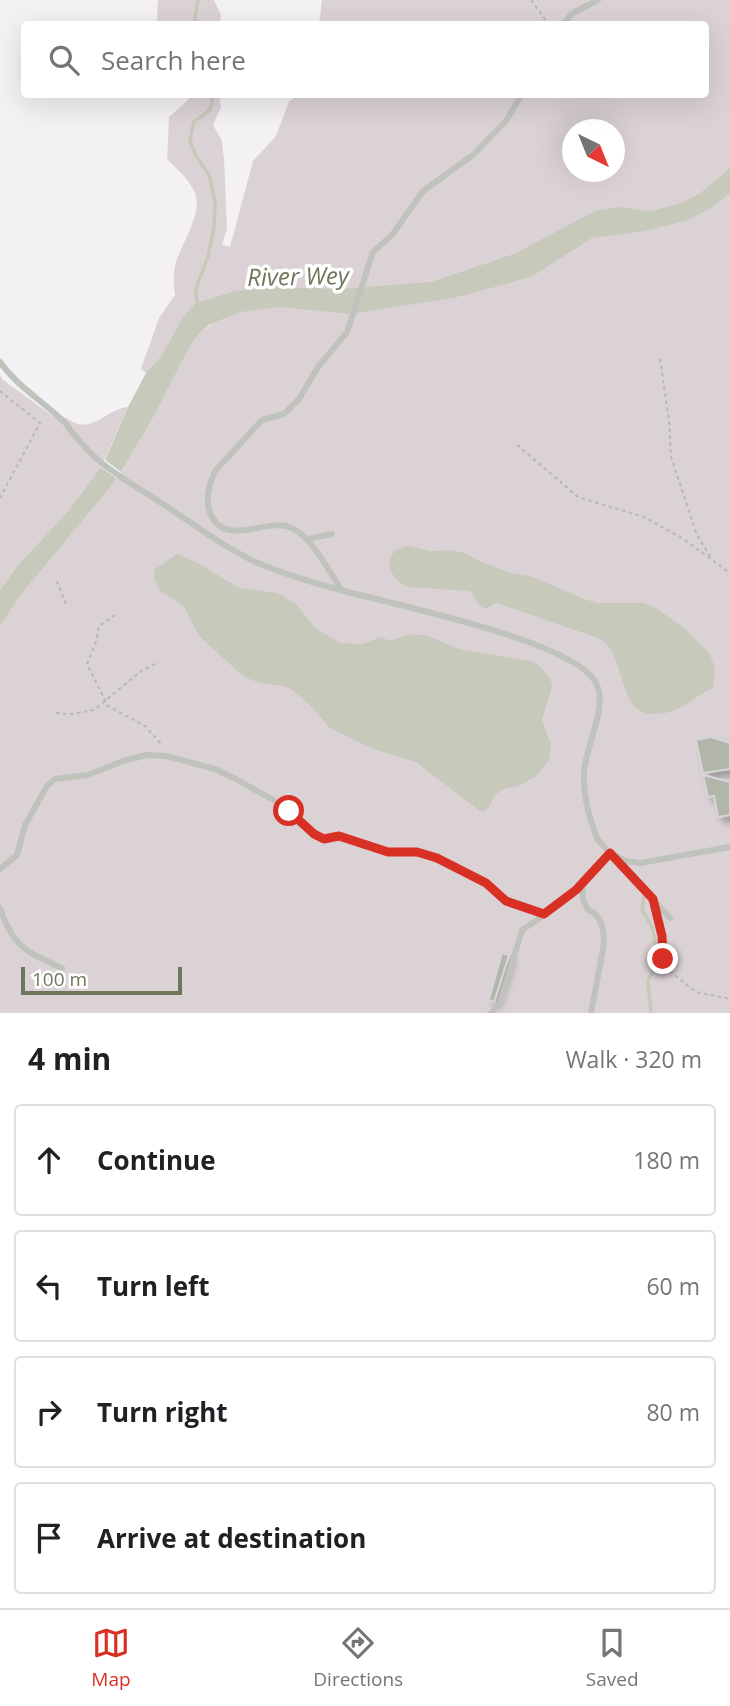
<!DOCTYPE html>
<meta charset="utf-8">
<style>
:root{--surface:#fff;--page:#f2f2f2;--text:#202124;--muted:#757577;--line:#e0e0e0;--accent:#d93025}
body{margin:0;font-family:"Open Sans",sans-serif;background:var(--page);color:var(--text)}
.compass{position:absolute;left:562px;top:119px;width:63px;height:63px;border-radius:50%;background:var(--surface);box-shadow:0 7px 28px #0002;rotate:137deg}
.scale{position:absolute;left:21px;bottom:18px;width:161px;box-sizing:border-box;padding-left:7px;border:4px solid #6c765d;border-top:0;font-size:19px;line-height:24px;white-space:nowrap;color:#6c765d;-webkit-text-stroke:5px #fff;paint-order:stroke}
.stop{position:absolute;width:21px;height:21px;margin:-16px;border:5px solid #d93025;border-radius:50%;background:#fff}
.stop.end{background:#d93025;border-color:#fff;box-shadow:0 2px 7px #0008}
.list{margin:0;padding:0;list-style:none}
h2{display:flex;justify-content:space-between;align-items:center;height:91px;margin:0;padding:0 28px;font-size:30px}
h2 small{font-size:23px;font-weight:400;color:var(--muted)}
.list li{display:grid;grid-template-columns:46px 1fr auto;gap:21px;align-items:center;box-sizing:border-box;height:112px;margin:0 14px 14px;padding:0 14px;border:2px solid var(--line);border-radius:7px}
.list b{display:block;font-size:26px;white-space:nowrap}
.list em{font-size:23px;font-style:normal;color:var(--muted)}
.icon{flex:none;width:38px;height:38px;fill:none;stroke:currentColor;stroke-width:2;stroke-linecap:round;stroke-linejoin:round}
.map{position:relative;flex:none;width:730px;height:1013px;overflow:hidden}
.search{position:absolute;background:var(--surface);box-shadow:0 7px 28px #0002;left:21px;right:21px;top:21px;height:77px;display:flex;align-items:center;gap:18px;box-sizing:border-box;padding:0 24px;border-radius:7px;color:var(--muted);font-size:26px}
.sheet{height:595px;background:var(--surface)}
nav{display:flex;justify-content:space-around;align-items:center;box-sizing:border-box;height:98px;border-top:2px solid var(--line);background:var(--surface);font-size:19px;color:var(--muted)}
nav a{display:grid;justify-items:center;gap:4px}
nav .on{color:var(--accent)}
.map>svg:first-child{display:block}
.green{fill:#dbd2d6;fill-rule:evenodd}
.water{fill:#c7c9bb}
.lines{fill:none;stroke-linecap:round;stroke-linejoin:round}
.stream{stroke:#c7c9bb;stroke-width:3.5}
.building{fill:#b1b6a9;stroke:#d6d4d6;stroke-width:2;filter:url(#shadow)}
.path{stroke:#b6b8b2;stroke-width:2;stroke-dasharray:3.5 3.5;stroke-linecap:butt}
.lane{stroke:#c0c3bb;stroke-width:6}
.route{stroke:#d93025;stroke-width:9}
.labels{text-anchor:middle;stroke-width:7;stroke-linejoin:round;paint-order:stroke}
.water-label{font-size:24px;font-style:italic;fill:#72775b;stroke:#fff}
</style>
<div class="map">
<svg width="730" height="1013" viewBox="0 0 730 1013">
<defs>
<filter id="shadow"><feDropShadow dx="5.5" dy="5.5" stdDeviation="3.5" flood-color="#0004"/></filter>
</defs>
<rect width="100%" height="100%" fill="#f4f1f5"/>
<g class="green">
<path d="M 158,0 L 214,0 L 221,15 L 220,24 L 157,24 Z"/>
<path d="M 322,0 L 730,0 L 730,1013 L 0,1013 L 0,626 L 20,596 L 117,479 L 153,418 L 189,348 L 198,335 L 210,325 L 221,296 L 195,303 L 183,317 L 161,356 L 146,373 L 141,369 L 159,318 L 175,295 C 173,284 173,273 176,262 C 182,243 203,213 195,193 C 189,179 177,169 167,159 L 169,117 L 189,99 L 189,95 L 219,95 L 221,107 L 213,125 L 222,141 L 224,160 L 227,229 L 222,245 L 230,247 L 253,161 L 276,136 L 289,101 L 299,95 L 706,94 L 706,24 L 319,24 ZM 572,130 L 614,130 L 614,172 L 572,172 Z"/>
<path d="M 0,375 L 3,380 L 60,421 L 66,418 C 93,437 104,409 128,407 L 101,467 L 69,510 L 18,565 L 0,590 Z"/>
</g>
<g class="water">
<path d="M 730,168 L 730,193 L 711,208 L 688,220 L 645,231 L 592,238 L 534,275 L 510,283 L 453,298 L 350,314 L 280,307 L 241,312 L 210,324 L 198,335 L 189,348 L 153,418 L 121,472 L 105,460 L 128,407 L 146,373 L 161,356 L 183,317 L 195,303 L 236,291 L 271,287 L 338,289 L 431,282 L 514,254 L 595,211 L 619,207 L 650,211 L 682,203 L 699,194 Z"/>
<path d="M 101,467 L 117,479 L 20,596 L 0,626 L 0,590 L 18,565 L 69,510 Z"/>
<path d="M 408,546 L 432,551 L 452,550 L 465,553 L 481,562 L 515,574 L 530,576 L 587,600 L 599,603 L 644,603 L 656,608 L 685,629 L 709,653 L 715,667 L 713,688 C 697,694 685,710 665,713 C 614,723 631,663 601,639 L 496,603 L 486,609 C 476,605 476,599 470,591 L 408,587 C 395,581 390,574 389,560 L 395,550 Z"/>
<path d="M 177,554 L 198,563 L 239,588 L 278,593 L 297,605 L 314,627 L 340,643 L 363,644 L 381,637 L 390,641 L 409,634 L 428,636 L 459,649 L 530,661 L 538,664 L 550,678 L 552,686 L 542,719 L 551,745 L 549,760 L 536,776 L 521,785 L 503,789 L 494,796 L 489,807 L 485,811 L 480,811 L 416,762 L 373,749 L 330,728 L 310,705 L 292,690 L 285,686 L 260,683 L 244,677 L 199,636 L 183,605 L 160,591 L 154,578 L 155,569 Z"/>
</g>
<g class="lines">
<g class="stream">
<path d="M 194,24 L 198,0"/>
<path d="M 197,307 L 196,289 L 208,256 L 214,228 L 215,201 L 209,175 L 196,156 L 190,141 L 194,121 C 204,115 213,111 212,98 L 209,94"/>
<path d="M 644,897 L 642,910 L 652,927 L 655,941 L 654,969 L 648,981 L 651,1013"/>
</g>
</g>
<g class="building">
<path d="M 711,737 L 730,743 L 730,769 L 703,773 L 696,740 Z"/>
<path d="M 703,775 L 730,782 L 730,815 L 718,817 L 714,796 L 708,797 Z"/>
<path d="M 502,953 L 509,955 L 494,1002 L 489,1000 Z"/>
</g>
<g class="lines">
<g class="path">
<path d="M 531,0 L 545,19 L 547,24"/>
<path d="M 660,359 L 669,420 L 671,457 L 697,535 L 711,558"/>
<path d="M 0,391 L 40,423 L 0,498"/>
<path d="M 517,445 L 578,497 L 644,517 L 682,538 L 730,573"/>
<path d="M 57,581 L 67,607"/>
<path d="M 115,615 L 99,626 L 96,642 L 87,664 L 108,706 L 145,726 L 163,746"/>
<path d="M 56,713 L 72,714 L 94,710 L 141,671 L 159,662"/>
<path d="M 656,918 L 662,936 L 663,959 L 667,969 L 696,992 L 730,999"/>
</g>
<g class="lane">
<path d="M 564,24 L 571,14 L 598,0"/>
<path d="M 0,362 C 17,386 41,400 62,420 C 68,424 70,431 75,436 C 82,444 89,452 97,459 C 117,477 141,489 163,504 C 194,524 224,548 258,563 C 282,573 307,581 333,588 C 385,603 569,639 595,681 C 610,706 585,745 584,773 C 583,797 589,818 598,840 L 670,918"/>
<path d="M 307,539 L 332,534"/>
<path d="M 342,591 C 330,573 312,537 292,528 C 266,516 226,550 210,513 C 205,499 209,484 215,471 L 262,420 L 284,414 L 299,399 L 318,367 L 347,332 L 373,252 L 392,235 L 423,191 L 473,155 L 506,121 L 522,94"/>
<path d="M 0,869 L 17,855 L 25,825 L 47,786 L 55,779 L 88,775 L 123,761 L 147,755 L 166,756 L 215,769 L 232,777 L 275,801 L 314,834 L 324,839 L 339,836 L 388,852 L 417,853 L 437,858 L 486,883 L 506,901 L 544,913"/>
<path d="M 0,908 C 13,947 26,952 62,968"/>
<path d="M 491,1013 L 500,1004 L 522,930 L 563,902 L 582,885"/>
<path d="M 591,1013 L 604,944 C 604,930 602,914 588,910 L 583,900 L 582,885 L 610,853 L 626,861 L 640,863 L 730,847"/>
</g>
</g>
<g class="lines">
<path class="route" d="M 289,811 L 314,834 L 324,839 L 339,836 L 388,852 L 417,852 L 437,858 L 486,883 L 506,901 L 544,914 L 576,890 L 610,853 L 653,899 L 662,936 L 663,959"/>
</g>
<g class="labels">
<g class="water-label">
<text transform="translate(298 277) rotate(-1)" y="8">River Wey</text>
</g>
</g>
</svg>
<svg class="compass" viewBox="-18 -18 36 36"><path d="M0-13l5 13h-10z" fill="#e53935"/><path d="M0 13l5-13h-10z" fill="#757577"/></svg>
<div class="scale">100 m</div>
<div class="stop" style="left:289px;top:811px"></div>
<div class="stop end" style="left:663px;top:959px"></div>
<div class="search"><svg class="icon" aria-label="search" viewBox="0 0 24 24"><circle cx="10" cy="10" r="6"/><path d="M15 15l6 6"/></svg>Search here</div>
</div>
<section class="sheet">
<h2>4 min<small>Walk · 320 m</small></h2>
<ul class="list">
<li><svg class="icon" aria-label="ahead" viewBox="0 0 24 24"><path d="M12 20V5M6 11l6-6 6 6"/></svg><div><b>Continue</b></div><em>180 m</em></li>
<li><svg class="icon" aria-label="left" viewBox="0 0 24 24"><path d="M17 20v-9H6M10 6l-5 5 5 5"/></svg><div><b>Turn left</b></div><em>60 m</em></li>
<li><svg class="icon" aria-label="right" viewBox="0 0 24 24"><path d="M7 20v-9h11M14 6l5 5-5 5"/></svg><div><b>Turn right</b></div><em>80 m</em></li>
<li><svg class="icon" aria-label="arrive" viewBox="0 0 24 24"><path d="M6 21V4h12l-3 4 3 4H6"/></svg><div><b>Arrive at destination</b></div></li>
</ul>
</section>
<nav>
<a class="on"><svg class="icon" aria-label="map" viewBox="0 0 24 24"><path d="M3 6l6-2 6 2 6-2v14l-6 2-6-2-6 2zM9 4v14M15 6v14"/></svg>Map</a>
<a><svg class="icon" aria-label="directions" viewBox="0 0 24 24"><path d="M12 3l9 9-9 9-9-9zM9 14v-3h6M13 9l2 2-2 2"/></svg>Directions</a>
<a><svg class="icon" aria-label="saved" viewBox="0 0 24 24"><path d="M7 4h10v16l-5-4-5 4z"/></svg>Saved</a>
</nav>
